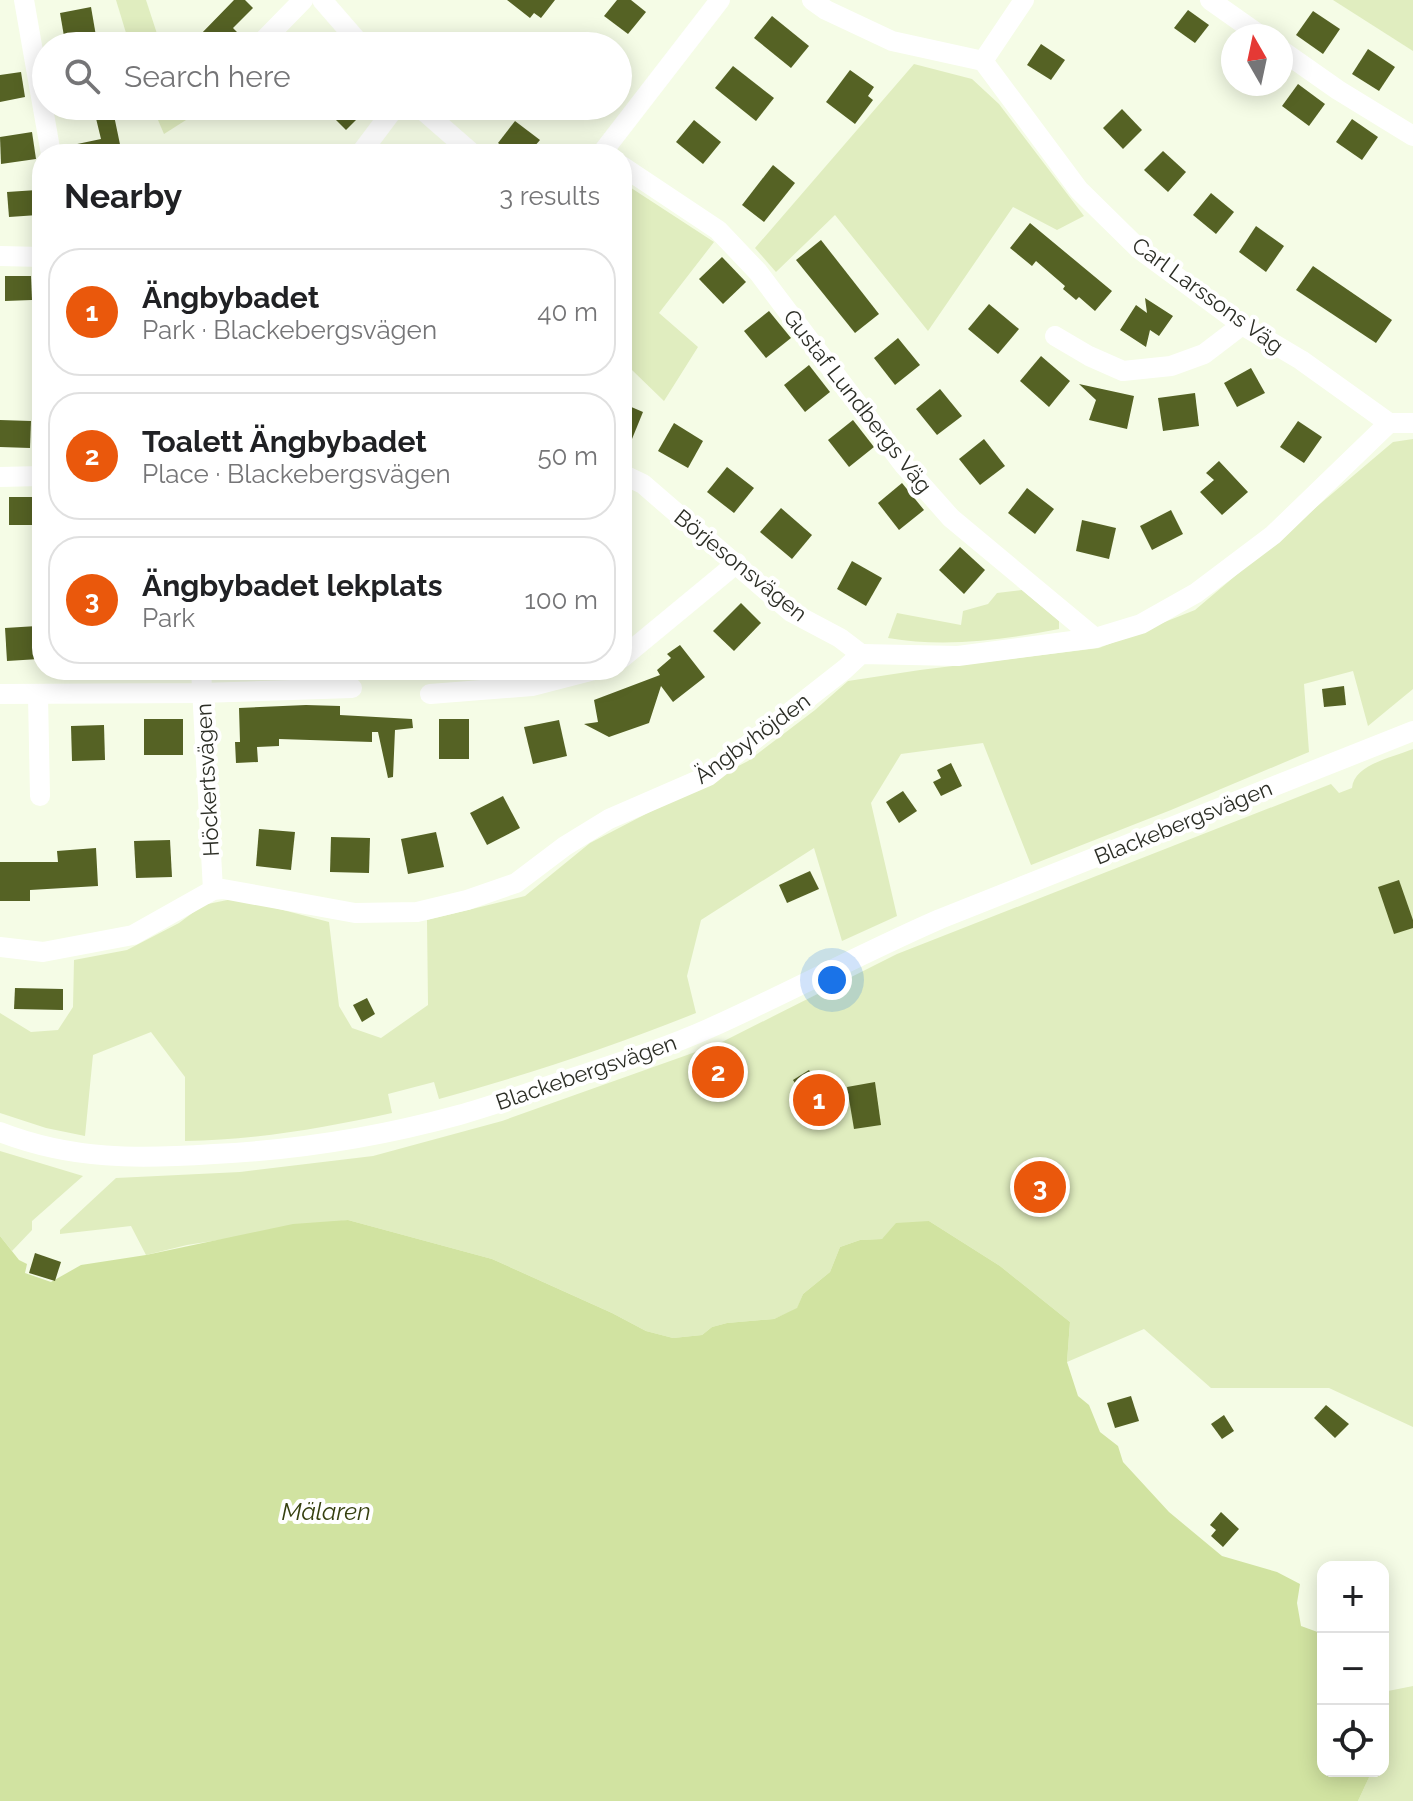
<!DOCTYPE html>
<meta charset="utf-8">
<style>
:root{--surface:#fff;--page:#f2f2f2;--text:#202124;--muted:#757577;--line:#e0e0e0;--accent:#ea580c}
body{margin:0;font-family:Raleway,sans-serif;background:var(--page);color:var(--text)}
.controls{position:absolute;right:24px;bottom:24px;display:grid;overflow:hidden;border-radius:16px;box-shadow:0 4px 20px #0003}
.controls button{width:72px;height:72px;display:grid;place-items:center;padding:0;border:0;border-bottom:2px solid var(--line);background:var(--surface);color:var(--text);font:40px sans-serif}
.compass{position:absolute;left:1221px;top:24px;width:72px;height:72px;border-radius:50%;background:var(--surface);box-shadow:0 4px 20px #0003;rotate:351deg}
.you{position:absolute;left:832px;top:980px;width:28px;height:28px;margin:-20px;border:6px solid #fff;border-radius:50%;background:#1a73e8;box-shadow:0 0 0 12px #1a73e833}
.badge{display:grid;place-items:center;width:52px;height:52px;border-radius:50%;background:var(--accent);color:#fff;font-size:26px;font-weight:700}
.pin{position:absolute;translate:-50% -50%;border:4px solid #fff;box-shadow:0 2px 8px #0006}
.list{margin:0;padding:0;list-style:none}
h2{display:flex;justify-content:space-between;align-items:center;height:104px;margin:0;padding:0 32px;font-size:34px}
h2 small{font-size:26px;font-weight:400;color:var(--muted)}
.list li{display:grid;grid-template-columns:52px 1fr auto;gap:24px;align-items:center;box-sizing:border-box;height:128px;margin:0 16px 16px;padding:0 16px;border:2px solid var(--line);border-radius:32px}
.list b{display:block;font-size:30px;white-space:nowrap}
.list p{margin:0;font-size:26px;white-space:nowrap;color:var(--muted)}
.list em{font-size:26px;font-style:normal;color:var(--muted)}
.icon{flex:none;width:44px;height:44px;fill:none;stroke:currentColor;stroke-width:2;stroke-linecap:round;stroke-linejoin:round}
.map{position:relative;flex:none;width:1413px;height:1801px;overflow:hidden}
.search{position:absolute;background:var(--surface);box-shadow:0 4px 20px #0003;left:32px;top:32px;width:600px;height:88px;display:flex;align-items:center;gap:20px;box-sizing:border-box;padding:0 28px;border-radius:44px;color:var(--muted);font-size:30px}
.panel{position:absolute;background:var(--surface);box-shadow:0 4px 20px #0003;left:32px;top:144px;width:600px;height:536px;border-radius:32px}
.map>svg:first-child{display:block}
.green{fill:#e0edbf}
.water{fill:#d1e3a1}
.building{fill:#556224}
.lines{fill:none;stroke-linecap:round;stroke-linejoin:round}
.minor{stroke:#fff;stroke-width:20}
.labels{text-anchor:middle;stroke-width:8;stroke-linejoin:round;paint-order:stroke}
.street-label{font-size:22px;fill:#2c2e26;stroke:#fff}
.water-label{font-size:24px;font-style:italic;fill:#353f0f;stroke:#fff}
</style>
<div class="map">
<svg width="1413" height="1801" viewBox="0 0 1413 1801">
<rect width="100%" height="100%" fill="#f5fce6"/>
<g class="green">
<path d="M 116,0 L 146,0 L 161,46 L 130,46 Z"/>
<path d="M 1333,0 L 1413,0 L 1413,51 Z"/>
<path d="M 914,64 L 972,79 L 999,104 L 1084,216 L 1057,230 L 1013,207 L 928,331 L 835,215 L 776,272 L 755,248 Z"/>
<path d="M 152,106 L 182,106 L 186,120 L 164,134 Z"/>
<path d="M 622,182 L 714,242 L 659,313 L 698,347 L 664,401 L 632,370 L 622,374 Z"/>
<path d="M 1413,439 L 1413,689 L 1368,726 L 1353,671 L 1304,684 L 1309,752 L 1171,810 L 1031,865 L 983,743 L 901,754 L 871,803 L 897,916 L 842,941 L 814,848 L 701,920 L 687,976 L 696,1013 C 611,1047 527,1075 439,1099 L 434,1082 L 388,1094 L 392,1113 C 324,1128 255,1140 185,1141 L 185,1077 L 151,1032 L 93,1055 L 85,1136 L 46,1128 L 0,1113 L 0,1013 L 31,1032 L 58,1030 L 73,1007 L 74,960 L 127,950 L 179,923 L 203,905 L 237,898 L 329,922 L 339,1006 L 352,1028 L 381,1038 L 428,1005 L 427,920 L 525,896 L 590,843 L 748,761 L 815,710 L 848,681 L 920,670 L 1099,648 L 1195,610 L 1393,442 Z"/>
<path d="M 1022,590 L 1059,621 L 1059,629 C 1003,640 945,648 888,638 L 897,613 L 961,625 L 963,611 L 988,604 L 997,593 Z"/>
<path d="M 1413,749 L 1413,1427 L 1329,1388 L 1211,1388 L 1144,1329 L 1067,1362 L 1070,1322 L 1000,1266 L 929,1221 L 882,1239 L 860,1240 L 840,1247 L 830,1272 L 803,1294 L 797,1309 L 774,1319 L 727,1323 L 712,1327 L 702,1335 L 673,1338 L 646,1331 L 612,1313 L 492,1259 L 348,1220 L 187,1245 L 146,1255 L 131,1226 L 60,1234 L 60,1230 L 116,1178 L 240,1172 L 373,1156 L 502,1121 L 718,1044 L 897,954 L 1331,784 L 1339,793 L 1352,788 C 1354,764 1394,757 1413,749 Z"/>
<path d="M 0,1151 L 83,1176 L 32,1221 L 32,1230 L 12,1251 L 0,1236 Z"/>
<path d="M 1413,1686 L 1413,1801 L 1358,1801 L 1372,1771 L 1383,1771 L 1383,1692 Z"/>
</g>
<path class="water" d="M 348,1220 L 492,1259 L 612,1313 L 646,1331 L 673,1338 L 702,1335 L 712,1327 L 727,1323 L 774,1319 L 797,1308 L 803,1294 L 830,1272 L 840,1247 L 860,1240 L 882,1239 L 896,1223 L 929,1221 L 1000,1266 L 1070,1322 L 1067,1362 L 1078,1396 L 1089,1405 L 1100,1432 L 1118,1446 L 1123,1462 L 1169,1512 L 1222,1556 L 1277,1572 L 1300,1584 L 1297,1603 L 1301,1626 L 1323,1634 L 1323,1771 L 1372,1771 L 1358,1801 L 0,1801 L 0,1236 L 19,1260 L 27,1264 L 25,1273 L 51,1282 L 81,1265 L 146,1255 L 293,1224 Z"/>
<g class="building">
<path d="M 234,0 L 245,0 L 253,8 L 233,28 L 243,38 L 235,46 L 210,46 L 199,36 Z"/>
<path d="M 507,0 L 555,0 L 541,18 L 534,13 L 530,18 Z"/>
<path d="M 617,0 L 631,0 L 646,12 L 628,34 L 604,16 Z"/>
<path d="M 91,7 L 96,36 L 65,42 L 60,13 Z"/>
<path d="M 1188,10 L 1209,25 L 1195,43 L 1174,28 Z"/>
<path d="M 1313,11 L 1340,29 L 1323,54 L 1296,35 Z"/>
<path d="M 772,16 L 809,46 L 791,68 L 754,38 Z"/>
<path d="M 1041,44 L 1065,60 L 1051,80 L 1027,65 Z"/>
<path d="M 1368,49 L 1395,67 L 1379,91 L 1352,74 Z"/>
<path d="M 733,66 L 774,98 L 756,121 L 715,88 Z"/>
<path d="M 850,70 L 874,87 L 868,96 L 873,100 L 855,124 L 826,102 Z"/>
<path d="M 21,72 L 25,97 L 0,102 L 0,75 Z"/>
<path d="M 1298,84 L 1325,104 L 1309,126 L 1282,106 Z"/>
<path d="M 93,106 L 112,106 L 122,154 L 64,154 L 63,147 L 101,139 Z"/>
<path d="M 322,106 L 370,106 L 346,130 Z"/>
<path d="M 1122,109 L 1142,130 L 1123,149 L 1103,128 Z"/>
<path d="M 1352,119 L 1378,137 L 1362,160 L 1336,142 Z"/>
<path d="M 694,120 L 721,142 L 703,164 L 676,142 Z"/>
<path d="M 515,121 L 540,140 L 528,154 L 512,154 L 498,143 Z"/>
<path d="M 32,132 L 36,159 L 1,164 L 0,137 Z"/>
<path d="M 1163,151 L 1186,172 L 1168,192 L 1144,170 Z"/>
<path d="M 773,165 L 795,183 L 764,222 L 742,205 Z"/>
<path d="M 37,190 L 38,215 L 9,217 L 7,192 Z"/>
<path d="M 1211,193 L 1234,212 L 1216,234 L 1193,215 Z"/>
<path d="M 1030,223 L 1112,291 L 1095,311 L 1079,297 L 1076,300 L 1063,289 L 1065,286 L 1036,261 L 1032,266 L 1010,248 Z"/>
<path d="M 1256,226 L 1284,246 L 1266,272 L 1239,252 Z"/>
<path d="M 821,240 L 879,314 L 855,333 L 796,260 Z"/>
<path d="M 722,257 L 746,282 L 723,304 L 699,279 Z"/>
<path d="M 1313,266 L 1392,320 L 1376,343 L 1296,290 Z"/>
<path d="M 5,276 L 31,276 L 32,300 L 5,301 Z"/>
<path d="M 1145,298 L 1173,316 L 1159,336 L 1150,330 L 1146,347 L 1120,330 L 1136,305 L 1147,313 Z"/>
<path d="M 989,304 L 1019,329 L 998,354 L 968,329 Z"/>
<path d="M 769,311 L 791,338 L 766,358 L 744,331 Z"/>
<path d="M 898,338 L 920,365 L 895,385 L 874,358 Z"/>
<path d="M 1041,356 L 1070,381 L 1049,407 L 1020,381 Z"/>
<path d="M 809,365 L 830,392 L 805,412 L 784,385 Z"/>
<path d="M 1251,368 L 1265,393 L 1237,407 L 1224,383 Z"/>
<path d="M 1079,384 L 1134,396 L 1127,429 L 1089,420 L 1096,400 Z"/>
<path d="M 940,389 L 962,416 L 937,435 L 916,409 Z"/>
<path d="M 1195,393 L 1199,426 L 1163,431 L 1158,398 Z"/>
<path d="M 622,403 L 643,412 L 623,461 L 622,461 Z"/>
<path d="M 0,420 L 31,421 L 30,448 L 0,447 Z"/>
<path d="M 853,420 L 874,447 L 849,467 L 828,440 Z"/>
<path d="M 1298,421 L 1322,437 L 1304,463 L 1280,447 Z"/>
<path d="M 674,423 L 703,441 L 688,468 L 658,451 Z"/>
<path d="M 984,439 L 1005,466 L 980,485 L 959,459 Z"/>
<path d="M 1219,461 L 1248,492 L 1222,515 L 1200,492 L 1214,480 L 1206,473 Z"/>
<path d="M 727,467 L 754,488 L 734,513 L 707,492 Z"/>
<path d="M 902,483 L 924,510 L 899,530 L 878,503 Z"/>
<path d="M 1027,488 L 1054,509 L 1035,534 L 1008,513 Z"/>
<rect x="9" y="497" width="30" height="28"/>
<path d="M 781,508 L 812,535 L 792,559 L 760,532 Z"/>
<path d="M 1171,510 L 1183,534 L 1152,550 L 1140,526 Z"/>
<path d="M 1082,520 L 1116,528 L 1109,559 L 1076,551 Z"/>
<path d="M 960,547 L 985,570 L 964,594 L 939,570 Z"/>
<path d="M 852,561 L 882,578 L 866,606 L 837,589 Z"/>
<path d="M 741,603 L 761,623 L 734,651 L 713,631 Z"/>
<path d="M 37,626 L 39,659 L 7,661 L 5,628 Z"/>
<path d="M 680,645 L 705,677 L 673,702 L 661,686 L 649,723 L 609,737 L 584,724 L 598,722 L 594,700 L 660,675 L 657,670 L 671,658 L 667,654 Z"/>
<path d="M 1344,686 L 1346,705 L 1324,707 L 1322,689 Z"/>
<path d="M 306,705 L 340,706 L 340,715 L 412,719 L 413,728 L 395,730 L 393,777 L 388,778 L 378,732 L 372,732 L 372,742 L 279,739 L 279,746 L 257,747 L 258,762 L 236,763 L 235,742 L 240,742 L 239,708 Z"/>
<rect x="144" y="719" width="39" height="36"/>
<rect x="439" y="719" width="30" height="40"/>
<path d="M 559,720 L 567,756 L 533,764 L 524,727 Z"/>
<path d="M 104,725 L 105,760 L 72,761 L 71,726 Z"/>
<path d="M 951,763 L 962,786 L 941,796 L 933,782 L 941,778 L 937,770 Z"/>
<path d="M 903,791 L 917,811 L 899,823 L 886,802 Z"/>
<path d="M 503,796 L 520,828 L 487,845 L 470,813 Z"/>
<path d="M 259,829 L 295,832 L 291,870 L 256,866 Z"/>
<path d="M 436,832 L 444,867 L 408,874 L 401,839 Z"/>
<path d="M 331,837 L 370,838 L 369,873 L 330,872 Z"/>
<path d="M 170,840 L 172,877 L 136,878 L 134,841 Z"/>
<path d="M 96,848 L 98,886 L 30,890 L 30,901 L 0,901 L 0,862 L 58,862 L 57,851 Z"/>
<path d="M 810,871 L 819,889 L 787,903 L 779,885 Z"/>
<path d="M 1399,880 L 1413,920 L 1413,928 L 1394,934 L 1378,887 Z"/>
<path d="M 15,988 L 63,989 L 63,1010 L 14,1009 Z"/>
<path d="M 367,998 L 375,1014 L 362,1022 L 353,1005 Z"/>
<path d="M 809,1070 L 819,1086 L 803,1096 L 793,1080 Z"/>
<path d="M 875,1082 L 881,1125 L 854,1129 L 847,1087 Z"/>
<path d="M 35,1253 L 61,1262 L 55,1281 L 29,1273 Z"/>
<path d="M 1131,1396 L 1139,1421 L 1115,1428 L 1107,1403 Z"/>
<path d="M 1326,1405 L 1349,1424 L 1335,1438 L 1314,1418 Z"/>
<path d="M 1224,1415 L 1234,1431 L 1222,1439 L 1211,1424 Z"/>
<path d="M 1221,1512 L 1239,1529 L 1223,1547 L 1211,1536 L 1216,1530 L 1210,1525 Z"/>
</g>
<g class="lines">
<g class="minor">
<path d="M 24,0 L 51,154"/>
<path d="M 322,0 L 362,46"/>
<path d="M 812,0 L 826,10 L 892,41 L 983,61 L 1079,190 L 1139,249 L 1242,325 L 1301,360 L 1389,423"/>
<path d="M 1210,0 L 1261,36"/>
<path d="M 262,42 L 303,0"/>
<path d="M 1281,50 L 1338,90 L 1413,136"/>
<path d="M 983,61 L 1024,0"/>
<path d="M 418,106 L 473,154"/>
<path d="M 360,154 L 396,106"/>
<path d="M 601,154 L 720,0"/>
<path d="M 622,166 L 718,230 L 758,272 L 903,464 L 951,518 L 1095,638"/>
<path d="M 0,256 L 42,257"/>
<path d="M 1055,336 L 1089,356 L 1123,371 L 1171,366 L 1204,354 L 1242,325"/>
<path d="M 622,474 L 643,484 L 791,612 L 840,638 L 861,654"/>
<path d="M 0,477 L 42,476"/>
<path d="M 622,658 L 737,563"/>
<path d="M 201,670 L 213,890"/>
<path d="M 0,694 L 202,693 L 352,688"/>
<path d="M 430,694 L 532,686 L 594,670"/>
<path d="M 38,695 L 40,796"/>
<path d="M 0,947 L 43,952 L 133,935 L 213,890 L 223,889 L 355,913 L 417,912 L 467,900 L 516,883 L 565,846 L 609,819 L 708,776 L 845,669 L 861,654 L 958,656 L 1095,638 L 1141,624 L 1196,593 L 1273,535 L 1389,423 L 1413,423"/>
<path d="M 0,1132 C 72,1160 138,1159 214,1154 C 297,1150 379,1137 459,1115 C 492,1106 524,1094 557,1083 C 608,1066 661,1050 710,1028 C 788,993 862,953 940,919 L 1413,731"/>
</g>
</g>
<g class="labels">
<g class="street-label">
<text transform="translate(1208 295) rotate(36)" y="8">Carl Larssons Väg</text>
<text transform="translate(858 401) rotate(52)" y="8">Gustaf Lundbergs Väg</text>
<text transform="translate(741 565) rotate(39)" y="8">Börjesonsvägen</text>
<text transform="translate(752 738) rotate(-36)" y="8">Ängbyhöjden</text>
<text transform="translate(207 780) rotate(-93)" y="8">Höckertsvägen</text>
<text transform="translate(1183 822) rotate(-22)" y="8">Blackebergsvägen</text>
<text transform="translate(586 1072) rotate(-19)" y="8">Blackebergsvägen</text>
</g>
<g class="water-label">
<text x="326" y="1520">Mälaren</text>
</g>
</g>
</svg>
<div class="controls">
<button>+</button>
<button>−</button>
<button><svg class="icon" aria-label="locate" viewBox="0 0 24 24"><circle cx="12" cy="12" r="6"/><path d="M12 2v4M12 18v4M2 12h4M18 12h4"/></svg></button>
</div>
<svg class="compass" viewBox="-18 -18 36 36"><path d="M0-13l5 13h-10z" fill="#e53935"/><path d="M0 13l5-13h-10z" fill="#757577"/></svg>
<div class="you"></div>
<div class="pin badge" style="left:819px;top:1100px">1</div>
<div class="pin badge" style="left:718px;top:1072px">2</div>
<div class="pin badge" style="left:1040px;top:1187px">3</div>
<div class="search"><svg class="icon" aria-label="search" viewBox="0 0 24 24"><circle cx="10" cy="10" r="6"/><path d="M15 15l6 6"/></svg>Search here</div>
<section class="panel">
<h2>Nearby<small>3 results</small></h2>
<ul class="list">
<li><span class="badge">1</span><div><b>Ängbybadet</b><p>Park · Blackebergsvägen</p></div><em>40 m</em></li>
<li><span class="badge">2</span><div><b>Toalett Ängbybadet</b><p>Place · Blackebergsvägen</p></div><em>50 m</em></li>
<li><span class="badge">3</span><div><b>Ängbybadet lekplats</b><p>Park</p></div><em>100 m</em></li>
</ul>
</section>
</div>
